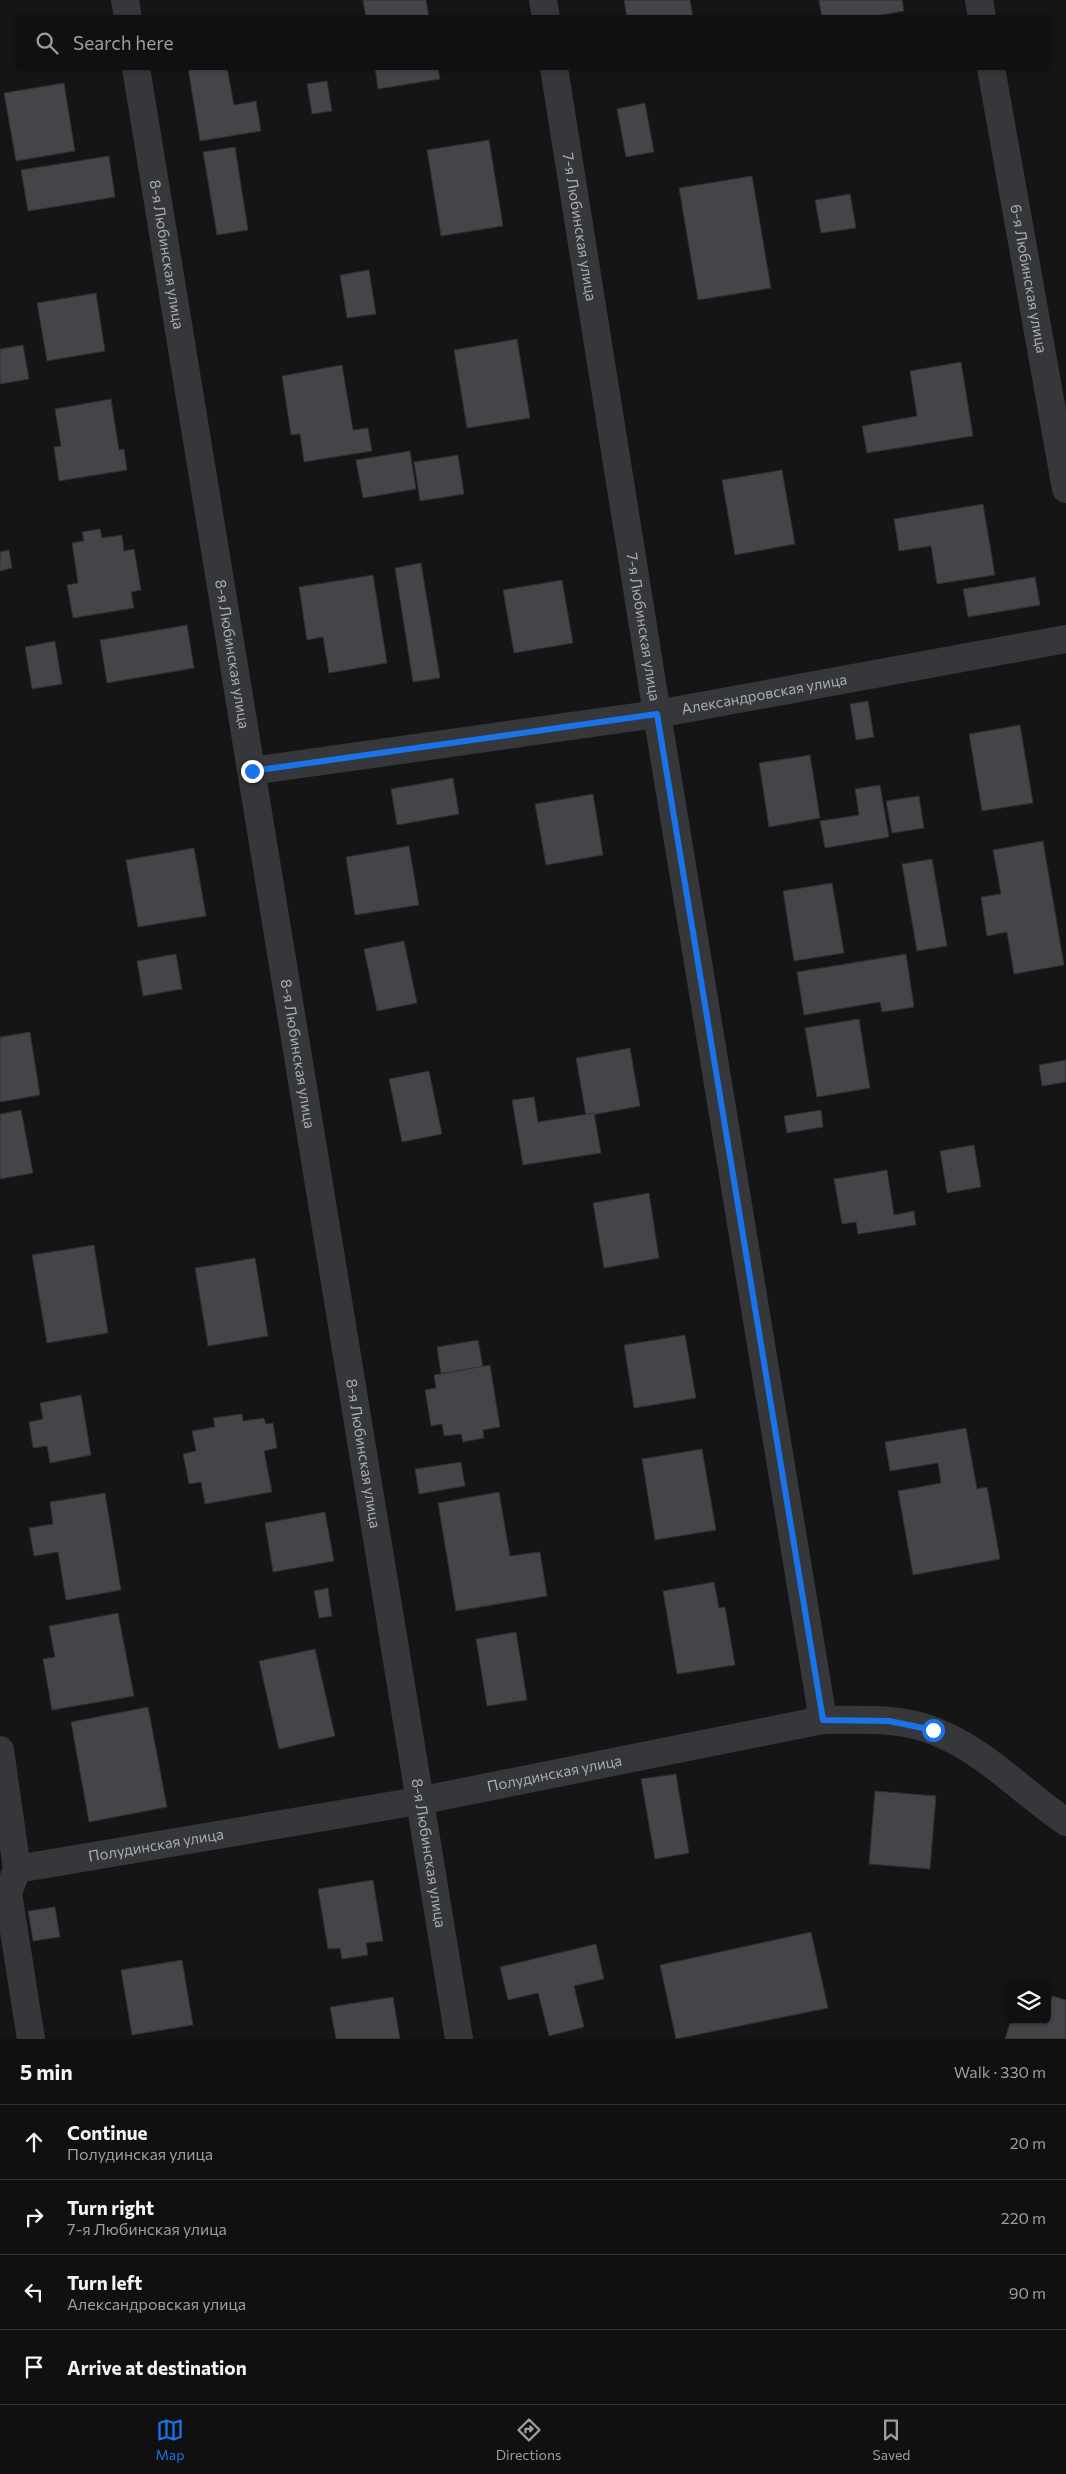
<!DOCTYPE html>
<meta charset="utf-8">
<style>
:root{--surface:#101010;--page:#191919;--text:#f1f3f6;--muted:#9c9d9f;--line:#303030;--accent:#1a73e8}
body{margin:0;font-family:Commissioner,sans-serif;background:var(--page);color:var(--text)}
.controls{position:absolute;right:15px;bottom:15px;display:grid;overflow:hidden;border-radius:8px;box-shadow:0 1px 4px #0004}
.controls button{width:45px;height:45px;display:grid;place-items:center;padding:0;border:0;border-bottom:1px solid var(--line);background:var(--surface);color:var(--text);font:25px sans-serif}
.stop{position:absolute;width:15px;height:15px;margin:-11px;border:4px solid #1a73e8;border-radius:50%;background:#fff}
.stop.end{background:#1a73e8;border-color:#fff;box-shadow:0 1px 5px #0008}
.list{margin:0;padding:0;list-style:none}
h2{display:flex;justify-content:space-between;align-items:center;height:65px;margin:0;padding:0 20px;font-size:21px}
h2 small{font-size:16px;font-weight:400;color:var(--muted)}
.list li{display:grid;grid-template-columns:32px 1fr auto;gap:15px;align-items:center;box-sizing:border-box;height:75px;padding:0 20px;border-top:1px solid var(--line)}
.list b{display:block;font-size:19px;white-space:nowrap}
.list p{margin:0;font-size:16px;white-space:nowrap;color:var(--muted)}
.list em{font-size:16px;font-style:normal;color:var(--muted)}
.icon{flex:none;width:28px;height:28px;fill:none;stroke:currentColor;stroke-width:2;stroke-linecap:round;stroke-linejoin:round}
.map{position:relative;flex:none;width:1066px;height:2039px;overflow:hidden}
.search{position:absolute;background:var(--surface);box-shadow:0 1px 4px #0004;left:15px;right:15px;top:15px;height:55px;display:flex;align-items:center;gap:12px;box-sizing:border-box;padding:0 18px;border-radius:8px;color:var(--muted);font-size:19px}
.sheet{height:365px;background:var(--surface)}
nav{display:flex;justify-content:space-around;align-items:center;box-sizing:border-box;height:70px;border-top:1px solid var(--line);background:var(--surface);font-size:14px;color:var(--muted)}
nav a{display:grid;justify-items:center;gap:2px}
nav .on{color:var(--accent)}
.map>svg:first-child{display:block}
.building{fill:#444549;stroke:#2f2f32}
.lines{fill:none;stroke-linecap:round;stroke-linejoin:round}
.street{stroke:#36373b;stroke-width:28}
.route{stroke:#1a73e8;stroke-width:6}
.labels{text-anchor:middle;stroke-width:4;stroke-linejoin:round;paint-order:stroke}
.street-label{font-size:15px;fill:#a8adb5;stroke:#101011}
</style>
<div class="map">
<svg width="1066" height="2039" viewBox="0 0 1066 2039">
<rect width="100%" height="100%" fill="#151516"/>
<g class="building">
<path d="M 363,0 L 426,0 L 429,18 L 366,18 Z"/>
<path d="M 624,0 L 690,0 L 693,18 L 627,18 Z"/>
<path d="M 819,0 L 902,0 L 904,11 L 864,18 L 822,18 Z"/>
<path d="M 188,68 L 227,68 L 234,105 L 256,101 L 261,131 L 200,141 Z"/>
<path d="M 375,68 L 438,68 L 440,79 L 378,89 Z"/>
<path d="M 327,81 L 332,111 L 312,114 L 307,84 Z"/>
<path d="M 64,83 L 75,151 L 16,161 L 4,93 Z"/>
<path d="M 645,103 L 654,152 L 626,157 L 617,109 Z"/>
<path d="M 489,140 L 503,226 L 441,236 L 427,150 Z"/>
<path d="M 235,147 L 248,230 L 217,235 L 203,152 Z"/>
<path d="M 109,156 L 115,197 L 28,211 L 21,170 Z"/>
<path d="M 752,176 L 771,288 L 698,300 L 679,188 Z"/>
<path d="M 850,194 L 856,228 L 821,233 L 815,200 Z"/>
<path d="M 369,270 L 376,314 L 347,318 L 340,275 Z"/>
<path d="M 96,293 L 105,351 L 47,361 L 37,303 Z"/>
<path d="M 517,339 L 530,418 L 467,428 L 454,350 Z"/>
<path d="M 23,345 L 29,379 L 0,384 L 0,349 Z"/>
<path d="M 961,362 L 973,436 L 867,453 L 862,426 L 917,416 L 910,371 Z"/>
<path d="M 342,365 L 353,430 L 368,428 L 372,451 L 304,462 L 300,434 L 291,435 L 282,376 Z"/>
<path d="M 111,399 L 119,450 L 124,449 L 127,470 L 59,481 L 54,447 L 61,446 L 55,409 Z"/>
<path d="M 410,451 L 416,489 L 363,498 L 356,460 Z"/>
<path d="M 458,455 L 464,494 L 420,501 L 414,462 Z"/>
<path d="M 782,470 L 795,544 L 735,555 L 722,480 Z"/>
<path d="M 983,504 L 995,575 L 937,584 L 931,546 L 899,551 L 894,519 Z"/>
<path d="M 100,529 L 102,538 L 122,535 L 124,551 L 134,549 L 141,590 L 131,592 L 134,608 L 73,618 L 67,585 L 78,583 L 72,543 L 84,541 L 82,532 Z"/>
<path d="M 9,550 L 12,568 L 0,571 L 0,552 Z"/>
<path d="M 421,563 L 440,678 L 413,682 L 395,568 Z"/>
<path d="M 373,575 L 387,663 L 329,673 L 323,637 L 307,640 L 299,587 Z"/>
<path d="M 1035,577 L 1040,605 L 968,617 L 963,589 Z"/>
<path d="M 562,580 L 573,643 L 514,653 L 503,590 Z"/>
<path d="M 187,625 L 194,668 L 107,683 L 100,640 Z"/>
<path d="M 55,641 L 62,684 L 32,689 L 25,647 Z"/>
<path d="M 868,701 L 874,737 L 856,740 L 850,704 Z"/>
<path d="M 1020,725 L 1033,803 L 982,811 L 969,734 Z"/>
<path d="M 810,755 L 820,818 L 769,827 L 759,763 Z"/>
<path d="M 453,778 L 459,814 L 397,825 L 391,789 Z"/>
<path d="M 880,785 L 889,837 L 825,848 L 820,821 L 859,815 L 855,789 Z"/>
<path d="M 593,794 L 603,855 L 546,865 L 535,804 Z"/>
<path d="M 919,796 L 924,828 L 892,833 L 886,801 Z"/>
<path d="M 1043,841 L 1064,965 L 1014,974 L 1007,932 L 987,936 L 981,897 L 1001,894 L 993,850 Z"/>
<path d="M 409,846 L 419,905 L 355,915 L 346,857 Z"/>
<path d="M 194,848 L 206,916 L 138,927 L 126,860 Z"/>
<path d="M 932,859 L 947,946 L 917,951 L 902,864 Z"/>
<path d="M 832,883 L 844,953 L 794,961 L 783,891 Z"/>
<path d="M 404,941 L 417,1003 L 377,1011 L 364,949 Z"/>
<path d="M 176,954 L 182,989 L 143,996 L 137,961 Z"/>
<path d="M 906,954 L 914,1007 L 882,1012 L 880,1002 L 804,1015 L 797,972 Z"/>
<path d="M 859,1019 L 870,1088 L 817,1097 L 805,1028 Z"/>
<path d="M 30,1032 L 40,1095 L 0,1102 L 0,1037 Z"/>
<path d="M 630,1048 L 640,1106 L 586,1116 L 576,1058 Z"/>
<path d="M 1066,1060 L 1066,1082 L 1042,1086 L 1039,1065 Z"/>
<path d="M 429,1071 L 442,1134 L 402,1142 L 389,1079 Z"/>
<path d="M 534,1097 L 538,1122 L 594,1113 L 601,1153 L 523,1165 L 512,1100 Z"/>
<path d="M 21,1110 L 33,1173 L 0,1179 L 0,1114 Z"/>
<path d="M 821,1110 L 823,1127 L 787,1133 L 784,1116 Z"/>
<path d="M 974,1145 L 981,1187 L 947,1193 L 940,1151 Z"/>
<path d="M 887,1170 L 894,1215 L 914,1211 L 916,1225 L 858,1234 L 856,1222 L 842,1224 L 834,1179 Z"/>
<path d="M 649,1193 L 659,1258 L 604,1268 L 593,1203 Z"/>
<path d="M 94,1245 L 108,1333 L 47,1343 L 32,1255 Z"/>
<path d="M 255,1258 L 268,1336 L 208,1346 L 195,1268 Z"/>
<path d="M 685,1335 L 696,1398 L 634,1408 L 624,1345 Z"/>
<path d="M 478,1340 L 483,1367 L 441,1374 L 437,1347 Z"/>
<path d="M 490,1365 L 500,1427 L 483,1430 L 484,1438 L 463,1442 L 461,1434 L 444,1436 L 442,1424 L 431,1426 L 425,1390 L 436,1388 L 434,1375 Z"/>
<path d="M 81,1395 L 91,1455 L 50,1463 L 47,1446 L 33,1448 L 29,1422 L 43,1419 L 40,1403 Z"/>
<path d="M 242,1414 L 243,1421 L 264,1418 L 266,1424 L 273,1423 L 277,1448 L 264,1451 L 272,1492 L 205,1504 L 201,1482 L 189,1484 L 183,1454 L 196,1451 L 192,1431 L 215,1427 L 213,1418 Z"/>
<path d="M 966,1428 L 977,1489 L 987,1487 L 1000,1559 L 913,1575 L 898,1491 L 941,1483 L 938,1463 L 890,1471 L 885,1442 Z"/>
<path d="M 702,1449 L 716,1530 L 655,1540 L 642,1459 Z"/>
<path d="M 461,1462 L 465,1486 L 419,1494 L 415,1469 Z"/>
<path d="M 499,1492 L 510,1556 L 540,1552 L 547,1596 L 456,1611 L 438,1503 Z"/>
<path d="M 105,1493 L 121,1590 L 66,1600 L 58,1552 L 34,1556 L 29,1528 L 53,1524 L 50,1502 Z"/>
<path d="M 325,1512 L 334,1561 L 273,1572 L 265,1523 Z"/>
<path d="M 714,1582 L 719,1608 L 725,1607 L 735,1665 L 677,1674 L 663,1591 Z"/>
<path d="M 328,1588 L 332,1616 L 319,1618 L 314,1591 Z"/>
<path d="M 118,1613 L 134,1696 L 52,1710 L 43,1659 L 55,1657 L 49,1626 Z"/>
<path d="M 516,1632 L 527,1700 L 487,1706 L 476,1639 Z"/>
<path d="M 315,1649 L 335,1736 L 279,1749 L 259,1661 Z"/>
<path d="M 148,1707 L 167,1807 L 89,1822 L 71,1722 Z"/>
<path d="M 676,1774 L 689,1853 L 655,1859 L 641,1779 Z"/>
<path d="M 875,1791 L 936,1796 L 930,1869 L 869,1864 Z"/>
<path d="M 373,1880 L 383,1941 L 366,1943 L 368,1955 L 342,1959 L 340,1948 L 328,1949 L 318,1889 Z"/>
<path d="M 55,1907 L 60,1937 L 33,1941 L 28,1911 Z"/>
<path d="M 811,1932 L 828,2008 L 676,2039 L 660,1965 Z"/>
<path d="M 596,1944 L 604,1979 L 574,1986 L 584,2027 L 549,2036 L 538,1993 L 508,2000 L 500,1967 Z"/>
<path d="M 182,1960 L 193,2025 L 132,2035 L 121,1970 Z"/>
<path d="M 1052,1996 L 1066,2000 L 1066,2039 L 1005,2039 L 1011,2020 L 1047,2020 L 1047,2005 L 1049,2006 Z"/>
<path d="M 393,1997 L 400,2039 L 336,2039 L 330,2007 Z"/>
</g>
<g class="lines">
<g class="street">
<path d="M 125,0 L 128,18"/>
<path d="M 543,0 L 546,18"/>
<path d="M 979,0 L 982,18"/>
<path id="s1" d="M 136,68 L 459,2039"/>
<path id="s2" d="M 554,68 L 657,714 L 823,1720"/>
<path id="s3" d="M 991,68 L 1066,489"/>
<path id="s4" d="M 252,771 L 657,714 L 1066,639"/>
<path d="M 0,1750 L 17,1869 L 8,1893 L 31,2039"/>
<path id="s5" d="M 17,1869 L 418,1801 L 823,1720 C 859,1720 899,1717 934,1731 C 984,1750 1022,1792 1066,1822"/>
</g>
</g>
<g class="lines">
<path class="route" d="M 252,771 L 657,714 L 823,1720 L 889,1721 L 933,1730"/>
</g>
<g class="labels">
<g class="street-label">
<text dy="5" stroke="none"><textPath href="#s2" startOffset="161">7-я Любинская улица</textPath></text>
<text dy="5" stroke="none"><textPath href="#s1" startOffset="189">8-я Любинская улица</textPath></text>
<text dy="5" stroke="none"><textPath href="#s3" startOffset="214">6-я Любинская улица</textPath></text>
<text dy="5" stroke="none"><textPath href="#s2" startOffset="566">7-я Любинская улица</textPath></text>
<text dy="5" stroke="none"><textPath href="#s1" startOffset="594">8-я Любинская улица</textPath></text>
<text dy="5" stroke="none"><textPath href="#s4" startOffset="518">Александровская улица</textPath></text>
<text dy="5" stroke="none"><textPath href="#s1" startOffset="999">8-я Любинская улица</textPath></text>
<text dy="5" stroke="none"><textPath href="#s1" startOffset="1404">8-я Любинская улица</textPath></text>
<text dy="5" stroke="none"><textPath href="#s5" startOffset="546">Полудинская улица</textPath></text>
<text dy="5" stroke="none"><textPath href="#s5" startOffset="141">Полудинская улица</textPath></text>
<text dy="5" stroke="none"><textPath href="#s1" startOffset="1809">8-я Любинская улица</textPath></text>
</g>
</g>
</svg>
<div class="controls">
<button><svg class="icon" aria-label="layers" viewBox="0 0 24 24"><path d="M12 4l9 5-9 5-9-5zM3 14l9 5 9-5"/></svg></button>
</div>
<div class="stop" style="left:933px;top:1730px"></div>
<div class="stop end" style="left:252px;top:771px"></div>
<div class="search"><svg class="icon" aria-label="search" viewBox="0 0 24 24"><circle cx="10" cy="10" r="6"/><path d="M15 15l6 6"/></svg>Search here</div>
</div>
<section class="sheet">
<h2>5 min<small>Walk · 330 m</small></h2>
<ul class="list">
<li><svg class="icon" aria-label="ahead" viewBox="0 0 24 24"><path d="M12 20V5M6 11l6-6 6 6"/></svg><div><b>Continue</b><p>Полудинская улица</p></div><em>20 m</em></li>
<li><svg class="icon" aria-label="right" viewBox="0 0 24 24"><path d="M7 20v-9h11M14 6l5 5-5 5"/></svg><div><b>Turn right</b><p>7-я Любинская улица</p></div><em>220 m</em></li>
<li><svg class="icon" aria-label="left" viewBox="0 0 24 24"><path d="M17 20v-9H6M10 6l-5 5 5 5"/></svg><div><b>Turn left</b><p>Александровская улица</p></div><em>90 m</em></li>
<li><svg class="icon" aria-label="arrive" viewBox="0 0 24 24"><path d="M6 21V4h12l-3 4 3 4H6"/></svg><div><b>Arrive at destination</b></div></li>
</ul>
</section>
<nav>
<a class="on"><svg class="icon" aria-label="map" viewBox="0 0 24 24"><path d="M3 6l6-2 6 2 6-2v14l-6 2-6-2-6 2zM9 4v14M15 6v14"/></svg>Map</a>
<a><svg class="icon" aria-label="directions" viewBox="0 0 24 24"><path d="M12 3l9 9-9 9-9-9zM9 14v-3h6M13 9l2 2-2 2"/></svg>Directions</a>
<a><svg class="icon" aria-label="saved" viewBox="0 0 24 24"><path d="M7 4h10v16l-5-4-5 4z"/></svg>Saved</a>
</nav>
